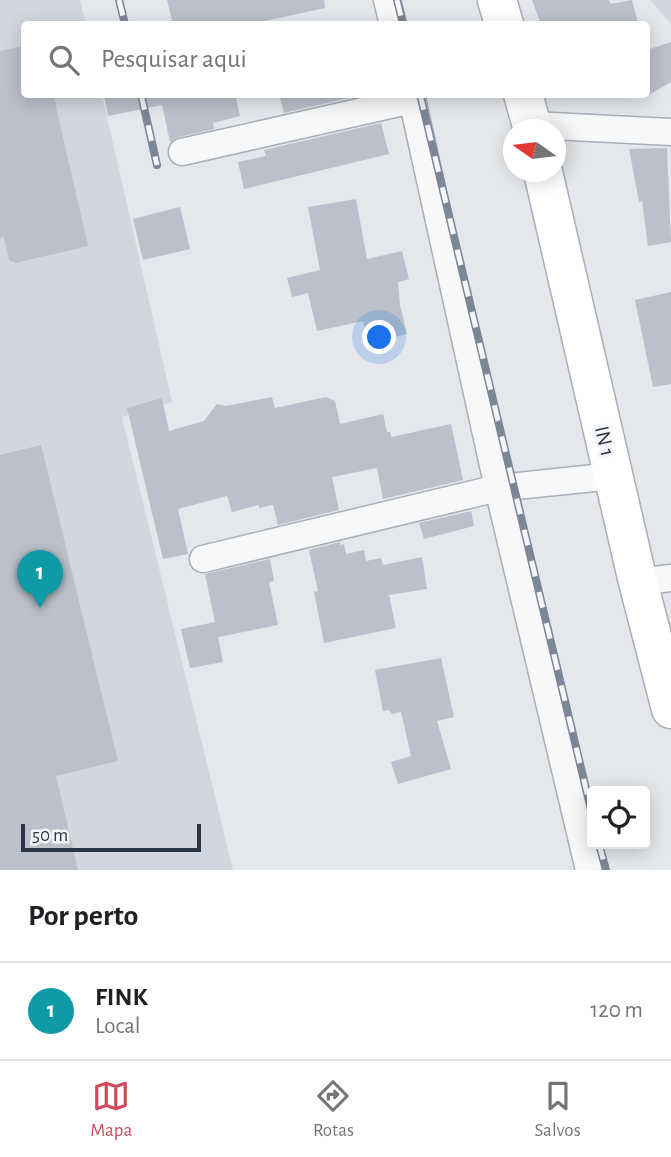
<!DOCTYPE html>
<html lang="pt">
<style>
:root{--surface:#fff;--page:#f6f6f6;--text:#202124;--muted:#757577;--line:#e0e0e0;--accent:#d1495b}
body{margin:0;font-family:"Alegreya Sans",sans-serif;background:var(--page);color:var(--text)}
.controls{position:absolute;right:21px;bottom:21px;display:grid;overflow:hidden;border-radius:7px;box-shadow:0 4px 18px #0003}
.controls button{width:63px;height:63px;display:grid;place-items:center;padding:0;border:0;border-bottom:2px solid var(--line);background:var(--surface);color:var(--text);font:35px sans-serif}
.compass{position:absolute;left:503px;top:119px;width:63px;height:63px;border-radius:50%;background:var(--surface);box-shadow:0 4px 18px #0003;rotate:284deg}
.scale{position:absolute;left:21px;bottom:18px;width:180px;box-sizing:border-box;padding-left:7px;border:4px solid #2b3445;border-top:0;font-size:19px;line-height:24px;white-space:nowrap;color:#2b3445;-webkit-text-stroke:5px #f4f6f9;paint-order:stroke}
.you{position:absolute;left:380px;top:338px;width:24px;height:24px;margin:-18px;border:5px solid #fff;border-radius:50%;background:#1a73e8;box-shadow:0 0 0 10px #1a73e833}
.badge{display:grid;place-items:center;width:46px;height:46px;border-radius:50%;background:var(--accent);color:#fff;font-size:23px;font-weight:700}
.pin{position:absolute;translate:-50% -58px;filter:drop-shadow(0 2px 4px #0008)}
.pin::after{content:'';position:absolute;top:37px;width:24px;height:21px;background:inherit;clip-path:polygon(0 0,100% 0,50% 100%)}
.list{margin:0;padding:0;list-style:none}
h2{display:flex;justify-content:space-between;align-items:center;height:91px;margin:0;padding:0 28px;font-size:30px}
h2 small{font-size:23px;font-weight:400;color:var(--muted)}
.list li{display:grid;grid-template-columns:46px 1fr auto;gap:21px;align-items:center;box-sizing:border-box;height:98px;padding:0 28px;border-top:2px solid var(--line)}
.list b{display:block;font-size:26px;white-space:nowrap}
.list p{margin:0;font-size:23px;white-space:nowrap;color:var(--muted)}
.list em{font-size:23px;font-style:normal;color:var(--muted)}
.icon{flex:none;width:38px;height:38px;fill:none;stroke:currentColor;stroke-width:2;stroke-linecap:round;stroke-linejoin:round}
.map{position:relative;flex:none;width:671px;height:870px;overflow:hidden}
.search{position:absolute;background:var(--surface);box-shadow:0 4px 18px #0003;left:21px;right:21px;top:21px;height:77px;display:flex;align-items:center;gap:18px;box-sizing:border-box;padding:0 24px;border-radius:7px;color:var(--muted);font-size:26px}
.sheet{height:189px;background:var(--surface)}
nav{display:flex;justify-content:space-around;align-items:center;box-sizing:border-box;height:98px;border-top:2px solid var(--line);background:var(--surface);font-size:19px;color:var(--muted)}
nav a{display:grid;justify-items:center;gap:4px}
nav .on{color:var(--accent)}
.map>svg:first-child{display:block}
.built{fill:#d2d6de}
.building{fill:#bbc0ca}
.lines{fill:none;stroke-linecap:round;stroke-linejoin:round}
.street-casing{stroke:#a9aeb7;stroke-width:29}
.secondary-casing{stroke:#a9aeb7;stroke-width:41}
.street{stroke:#f7f8fa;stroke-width:26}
.secondary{stroke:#fff;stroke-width:38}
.rail-casing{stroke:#7d8696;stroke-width:8}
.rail{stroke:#f4f6f9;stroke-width:5;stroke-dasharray:16;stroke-linecap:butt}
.labels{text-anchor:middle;stroke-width:7;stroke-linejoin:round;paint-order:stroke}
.street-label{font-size:21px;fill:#2b3445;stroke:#f4f6f9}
</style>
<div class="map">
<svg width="671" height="870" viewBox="0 0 671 870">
<rect width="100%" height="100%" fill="#e4e7ec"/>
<g class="built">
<path d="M 0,0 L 80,0 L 86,24 L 24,24 L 24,94 L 102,95 L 172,402 L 122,417 L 233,870 L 0,870 Z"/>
<path d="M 650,0 L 671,0 L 671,24 Z"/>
</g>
<g class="building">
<path d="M 167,0 L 324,0 L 325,8 L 251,24 L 173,24 Z"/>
<path d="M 532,0 L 609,0 L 611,4 L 632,0 L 638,24 L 541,24 Z"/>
<path d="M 671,42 L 671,82 L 647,96 L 647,50 Z"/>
<path d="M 24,46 L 24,94 L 53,94 L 88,246 L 16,263 L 9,260 L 4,237 L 0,238 L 0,51 Z"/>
<path d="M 104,94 L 235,94 L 240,116 L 213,123 L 214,129 L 179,137 L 170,142 L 162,105 L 108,116 Z"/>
<path d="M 279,94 L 365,94 L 284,113 Z"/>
<path d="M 381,123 L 389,154 L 244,189 L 238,162 L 266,156 L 264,150 Z"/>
<path d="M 667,148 L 671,242 L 648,246 L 642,201 L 639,202 L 629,149 Z"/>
<path d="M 356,199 L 367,259 L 402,251 L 409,279 L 398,282 L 400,305 L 407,334 L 369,343 L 363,321 L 317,331 L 308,293 L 292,297 L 287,278 L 320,270 L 308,207 Z"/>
<path d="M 180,207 L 190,249 L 143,260 L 133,219 Z"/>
<path d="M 671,292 L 671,384 L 653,387 L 635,300 Z"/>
<path d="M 272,397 L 275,408 L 326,397 L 335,401 L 340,424 L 383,414 L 387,432 L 390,432 L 391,437 L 451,424 L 463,480 L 383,499 L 377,468 L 332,477 L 339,510 L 278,525 L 273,505 L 259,508 L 259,505 L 232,512 L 227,496 L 178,509 L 188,554 L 163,559 L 127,408 L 162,398 L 169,431 L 204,421 L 217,404 L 226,406 Z"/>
<path d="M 41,445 L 118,761 L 56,776 L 78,870 L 0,870 L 0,455 Z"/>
<path d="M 471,511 L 474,526 L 424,539 L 419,523 Z"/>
<path d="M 340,542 L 340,545 L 344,544 L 346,554 L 364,550 L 366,561 L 381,558 L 383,565 L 422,557 L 427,589 L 389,595 L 396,628 L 324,643 L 314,592 L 318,591 L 309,550 Z"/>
<path d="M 270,559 L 274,581 L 269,582 L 278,625 L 218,637 L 223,662 L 190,668 L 181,629 L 215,622 L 205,574 Z"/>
<path d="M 441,658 L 454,717 L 437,721 L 451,769 L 398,784 L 391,762 L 411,756 L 401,712 L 392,714 L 389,710 L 383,711 L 375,670 Z"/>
</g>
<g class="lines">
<g class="street-casing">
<g id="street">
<path d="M 387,0 L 393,24"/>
<path d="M 411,94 L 498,488 L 589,870"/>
<path d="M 532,125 L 671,132"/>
<path d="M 182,152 L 412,100"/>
<path d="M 203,559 L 498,488 L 613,476"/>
<path d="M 638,582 L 671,578"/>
</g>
</g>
<g class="secondary-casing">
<g id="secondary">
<path d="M 497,0 L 504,24"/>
<path d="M 523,94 L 533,130"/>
<path d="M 543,172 L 638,582 L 671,709"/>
</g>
</g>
<use href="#street" class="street"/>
<use href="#secondary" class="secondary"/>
<g class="rail-casing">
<g id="rail">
<path d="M 119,0 L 125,24"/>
<path d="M 397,0 L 403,24"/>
<path d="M 141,94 L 157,165"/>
<path d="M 420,94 L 592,814"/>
<path d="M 599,844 L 606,870"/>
</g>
</g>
<use href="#rail" class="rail"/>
</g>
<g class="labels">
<g class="street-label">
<text transform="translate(605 441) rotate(77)" y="7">IN 1</text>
</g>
</g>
</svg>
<div class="controls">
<button><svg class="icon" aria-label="locate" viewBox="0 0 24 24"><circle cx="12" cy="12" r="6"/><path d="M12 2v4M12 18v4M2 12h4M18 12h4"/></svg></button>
</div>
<svg class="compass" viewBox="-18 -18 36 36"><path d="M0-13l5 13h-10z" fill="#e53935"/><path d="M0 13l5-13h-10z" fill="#757577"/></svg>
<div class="scale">50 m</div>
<div class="you"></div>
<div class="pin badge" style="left:40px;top:608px;background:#0f9aa8">1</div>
<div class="search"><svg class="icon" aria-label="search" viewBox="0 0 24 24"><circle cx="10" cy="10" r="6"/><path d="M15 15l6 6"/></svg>Pesquisar aqui</div>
</div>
<section class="sheet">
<h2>Por perto<small></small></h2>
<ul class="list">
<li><span class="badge" style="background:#0f9aa8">1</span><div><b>FINK</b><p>Local</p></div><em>120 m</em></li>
</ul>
</section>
<nav>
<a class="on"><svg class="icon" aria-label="map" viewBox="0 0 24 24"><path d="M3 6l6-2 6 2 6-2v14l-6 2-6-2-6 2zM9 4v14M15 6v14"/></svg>Mapa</a>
<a><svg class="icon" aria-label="directions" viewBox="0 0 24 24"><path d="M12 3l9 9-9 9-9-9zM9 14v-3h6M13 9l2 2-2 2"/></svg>Rotas</a>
<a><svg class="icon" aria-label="saved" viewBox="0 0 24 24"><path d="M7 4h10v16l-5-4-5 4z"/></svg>Salvos</a>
</nav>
